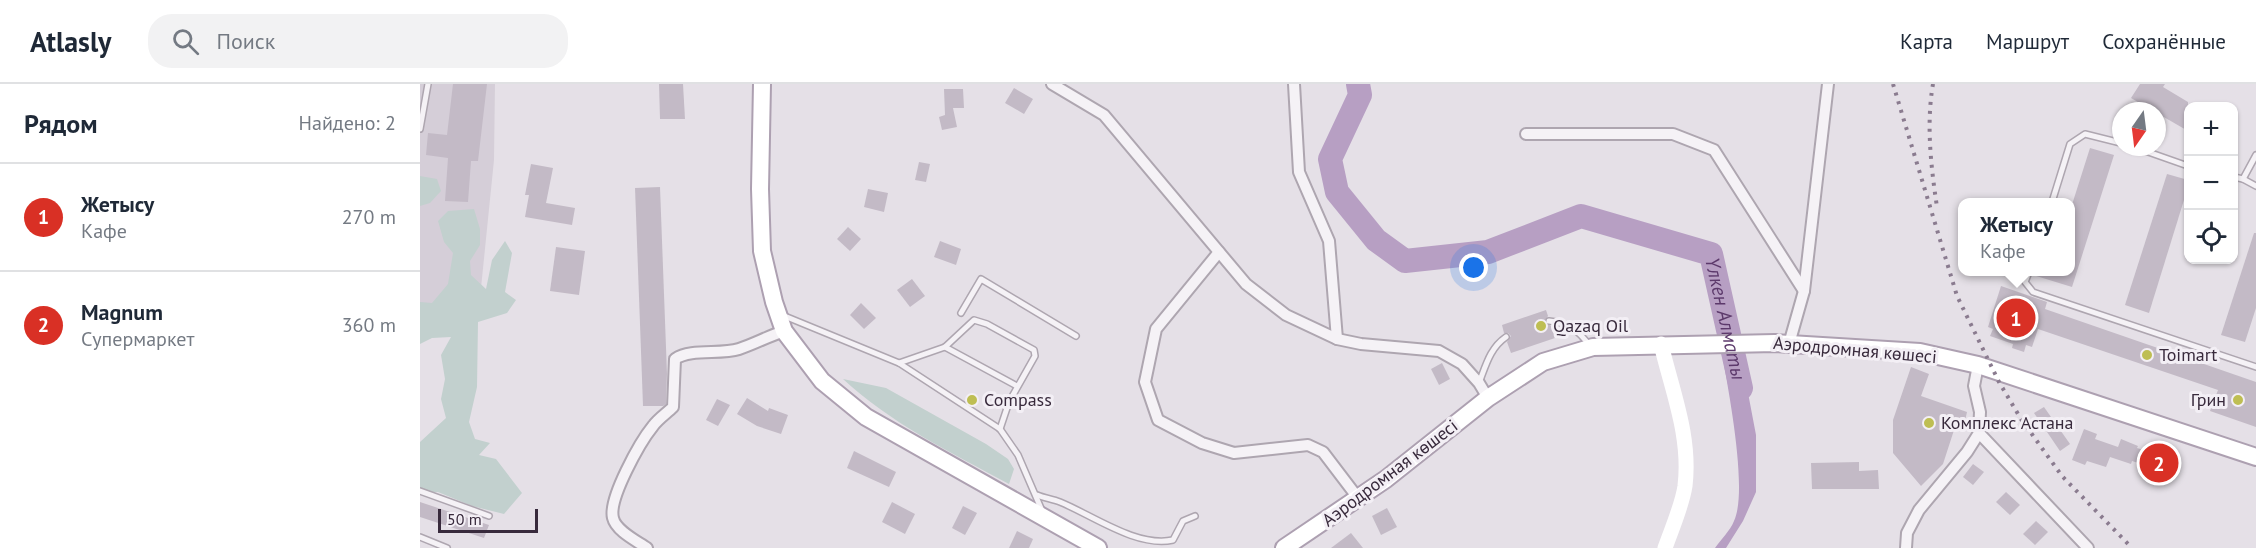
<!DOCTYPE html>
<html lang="ru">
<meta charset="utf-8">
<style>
:root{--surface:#fff;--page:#f2f2f3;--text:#1f2937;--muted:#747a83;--line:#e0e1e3;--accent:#d93025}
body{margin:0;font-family:"PT Sans",sans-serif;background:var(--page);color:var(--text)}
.controls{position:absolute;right:18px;top:18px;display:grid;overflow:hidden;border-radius:12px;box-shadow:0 2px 4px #0004}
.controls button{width:54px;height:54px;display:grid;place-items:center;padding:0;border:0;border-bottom:2px solid var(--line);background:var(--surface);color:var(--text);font:30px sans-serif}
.compass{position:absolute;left:1692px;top:18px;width:54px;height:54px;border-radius:50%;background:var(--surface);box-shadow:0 2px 4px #0004;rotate:194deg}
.scale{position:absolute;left:18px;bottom:15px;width:100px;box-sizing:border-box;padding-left:6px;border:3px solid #382a3c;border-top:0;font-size:16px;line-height:21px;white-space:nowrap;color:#382a3c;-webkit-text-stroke:4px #f3eff5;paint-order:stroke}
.you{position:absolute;left:1054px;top:184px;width:21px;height:21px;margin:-15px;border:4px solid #fff;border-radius:50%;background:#1a73e8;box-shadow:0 0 0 9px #1a73e833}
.badge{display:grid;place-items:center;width:39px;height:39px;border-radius:50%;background:var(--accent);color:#fff;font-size:20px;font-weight:700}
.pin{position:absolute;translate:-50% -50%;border:3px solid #fff;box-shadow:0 2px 6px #0006}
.popup{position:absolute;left:1538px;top:114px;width:117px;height:78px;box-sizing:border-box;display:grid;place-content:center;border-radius:12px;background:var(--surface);filter:drop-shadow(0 2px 4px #0005);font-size:20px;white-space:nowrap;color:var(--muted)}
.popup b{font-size:22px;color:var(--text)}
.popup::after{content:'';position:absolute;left:50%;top:100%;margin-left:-12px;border:12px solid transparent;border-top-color:var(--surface)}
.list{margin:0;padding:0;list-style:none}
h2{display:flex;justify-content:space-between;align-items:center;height:78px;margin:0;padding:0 24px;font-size:26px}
h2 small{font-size:20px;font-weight:400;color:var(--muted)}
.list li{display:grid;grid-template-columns:39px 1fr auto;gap:18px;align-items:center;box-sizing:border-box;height:108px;padding:0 24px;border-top:2px solid var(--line)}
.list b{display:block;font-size:22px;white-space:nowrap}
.list p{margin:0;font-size:20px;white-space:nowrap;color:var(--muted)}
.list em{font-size:20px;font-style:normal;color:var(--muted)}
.icon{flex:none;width:33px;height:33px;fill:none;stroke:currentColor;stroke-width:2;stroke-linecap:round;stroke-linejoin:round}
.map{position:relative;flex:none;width:1836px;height:464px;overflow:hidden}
header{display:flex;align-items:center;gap:36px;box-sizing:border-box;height:84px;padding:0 30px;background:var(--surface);border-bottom:2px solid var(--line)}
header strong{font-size:28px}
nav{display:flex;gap:33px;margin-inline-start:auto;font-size:21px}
.search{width:420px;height:54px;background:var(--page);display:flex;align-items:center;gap:15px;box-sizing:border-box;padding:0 21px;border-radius:24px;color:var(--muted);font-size:22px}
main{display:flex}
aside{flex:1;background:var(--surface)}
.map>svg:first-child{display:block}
.built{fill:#d5ced8}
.green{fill:#c2d0ce}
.water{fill:#b79fc3}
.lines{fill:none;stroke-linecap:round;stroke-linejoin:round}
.river{stroke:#b79fc3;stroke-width:24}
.building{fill:#c3bac6}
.service-casing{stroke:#aea6b0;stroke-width:8}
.minor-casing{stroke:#aea6b0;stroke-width:14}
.primary-casing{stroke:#ada0b1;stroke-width:20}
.service{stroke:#f5f2f6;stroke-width:5}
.minor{stroke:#f5f2f6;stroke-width:10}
.secondary{stroke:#fff;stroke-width:15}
.primary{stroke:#fff;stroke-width:16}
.rail{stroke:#8a7b8f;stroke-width:4;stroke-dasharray:3 6;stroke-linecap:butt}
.poi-dot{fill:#bebe53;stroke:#f3eff5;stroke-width:2}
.labels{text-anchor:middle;stroke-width:6;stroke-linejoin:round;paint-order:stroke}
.poi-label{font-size:18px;fill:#382a3c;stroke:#f3eff5;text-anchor:start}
.street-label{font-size:18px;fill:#382a3c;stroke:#f3eff5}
.water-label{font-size:20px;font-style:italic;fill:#5c396b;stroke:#f3eff5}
</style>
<header>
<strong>Atlasly</strong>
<div class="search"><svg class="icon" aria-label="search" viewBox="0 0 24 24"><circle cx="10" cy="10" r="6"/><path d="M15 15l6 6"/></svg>Поиск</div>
<nav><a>Карта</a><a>Маршрут</a><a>Сохранённые</a></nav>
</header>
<main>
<aside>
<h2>Рядом<small>Найдено: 2</small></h2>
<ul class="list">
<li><span class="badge">1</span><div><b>Жетысу</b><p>Кафе</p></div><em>270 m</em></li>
<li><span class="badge">2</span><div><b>Magnum</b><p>Супермаркет</p></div><em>360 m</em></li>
</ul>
</aside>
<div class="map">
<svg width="1836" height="464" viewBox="0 0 1836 464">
<rect width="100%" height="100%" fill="#e5e0e7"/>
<path class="built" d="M 0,0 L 75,0 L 74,76 L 60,214 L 0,232 Z"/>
<g class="green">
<path d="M 0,92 L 17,95 L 21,107 L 10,119 L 0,122 Z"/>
<path d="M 54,125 L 60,145 L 60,161 L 50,177 L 51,191 L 66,205 L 72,176 L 85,157 L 92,169 L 85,208 L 96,216 L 87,229 L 58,238 L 57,303 L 49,338 L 55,355 L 70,359 L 59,371 L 76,375 L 102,409 L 84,430 L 52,422 L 18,408 L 0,409 L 0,358 L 26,334 L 21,315 L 25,295 L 21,271 L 31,253 L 12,254 L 0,260 L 0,218 L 12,219 L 28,200 L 33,169 L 24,158 L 18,137 L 28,127 Z"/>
<path d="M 423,295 L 466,304 L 566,360 L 588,375 L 594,385 L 589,400 C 532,369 470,339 423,295 Z"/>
</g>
<path class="water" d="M 1321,272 L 1336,351 L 1336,408 L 1323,437 L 1306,464 L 1295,464 C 1301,455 1310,447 1314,437 C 1328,407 1309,310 1303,275 Z"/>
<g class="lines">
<path class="river" id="s1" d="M 938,0 L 940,11 L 910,75 L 917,108 L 956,156 L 985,177 L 1068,168 L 1161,132 L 1291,170 L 1321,304"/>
</g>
<g class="building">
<path d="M 33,0 L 67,0 L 58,77 L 51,77 L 48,118 L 25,117 L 28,74 L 6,71 L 8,49 L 27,51 Z"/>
<path d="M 239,0 L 263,0 L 265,35 L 240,35 Z"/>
<path d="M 1720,0 L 1745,0 L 1743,3 L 1768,18 L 1768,47 L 1711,14 Z"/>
<path d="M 594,4 L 613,15 L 604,30 L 585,19 Z"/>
<path d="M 524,5 L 543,5 L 544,24 L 533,24 L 537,43 L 522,46 L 519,33 L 525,31 Z"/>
<path d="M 1670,64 L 1694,71 L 1652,203 L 1613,191 L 1614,188 L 1650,188 L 1650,127 Z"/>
<path d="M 499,78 L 510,80 L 506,98 L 495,96 Z"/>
<path d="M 111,80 L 133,84 L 126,119 L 155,124 L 152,141 L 105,133 L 109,111 L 105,111 Z"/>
<path d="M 1747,90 L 1768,96 L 1768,103 L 1729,229 L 1705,221 Z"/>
<path d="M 240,103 L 247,290 L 246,320 L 243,322 L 223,322 L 215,104 Z"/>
<path d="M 448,105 L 468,109 L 464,128 L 444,123 Z"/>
<path d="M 428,143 L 441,155 L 430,167 L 417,155 Z"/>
<path d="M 1834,149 L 1836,149 L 1836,224 L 1825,258 L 1801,251 Z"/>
<path d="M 520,157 L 541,165 L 536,181 L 514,173 Z"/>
<path d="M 136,163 L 165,167 L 159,211 L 130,207 Z"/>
<path d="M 492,195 L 505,212 L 490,223 L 477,206 Z"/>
<path d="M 1581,202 L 1627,218 L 1625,225 L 1836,298 L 1836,343 L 1790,327 L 1798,306 L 1618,245 L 1612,263 L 1606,261 L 1604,268 L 1592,264 L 1593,260 L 1570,252 L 1573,245 L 1568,243 Z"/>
<path d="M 441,219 L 456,234 L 444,245 L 430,231 Z"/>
<path d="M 1126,226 L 1128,232 L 1124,238 L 1131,242 L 1135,254 L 1091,269 L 1087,258 L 1091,252 L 1088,249 L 1084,249 L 1082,241 Z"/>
<path d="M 1022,279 L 1030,295 L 1019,301 L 1011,285 Z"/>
<path d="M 1491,283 L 1509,290 L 1501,312 L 1547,328 L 1543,346 L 1535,343 L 1523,380 L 1501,402 L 1473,369 L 1473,336 Z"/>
<path d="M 327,314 L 348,327 L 349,324 L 368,331 L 361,350 L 337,342 L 317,330 Z"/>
<path d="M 297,315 L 310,321 L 298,342 L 286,336 Z"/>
<path d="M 1624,323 L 1650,360 L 1640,367 L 1614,329 Z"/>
<path d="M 1664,345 L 1677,350 L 1675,355 L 1698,363 L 1701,355 L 1718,362 L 1717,364 L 1750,374 L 1746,388 L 1712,377 L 1711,380 L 1690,373 L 1686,383 L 1667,377 L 1665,381 L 1652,376 Z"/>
<path d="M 434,367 L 476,388 L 469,403 L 427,384 Z"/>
<path d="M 1439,378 L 1439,387 L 1458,386 L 1459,405 L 1392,405 L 1391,379 Z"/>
<path d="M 1553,380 L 1564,388 L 1553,401 L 1543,393 Z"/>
<path d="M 1586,408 L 1600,421 L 1590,431 L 1576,418 Z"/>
<path d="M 0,418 L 69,441 L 64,454 L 0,433 Z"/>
<path d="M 472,418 L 495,430 L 485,450 L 462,438 Z"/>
<path d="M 543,422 L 557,429 L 545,451 L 532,444 Z"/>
<path d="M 967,424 L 977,443 L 961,451 L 952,432 Z"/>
<path d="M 1616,437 L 1628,448 L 1615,461 L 1603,450 Z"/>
<path d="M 597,447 L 613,455 L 609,464 L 589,464 Z"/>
<path d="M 931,449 L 943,464 L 911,464 Z"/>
</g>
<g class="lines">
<g class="service-casing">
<g id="service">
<path d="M 0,45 L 8,0"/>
<path d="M 1714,63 L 1768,82"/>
<path d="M 1814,93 L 1823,95 L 1836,102"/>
<path d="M 1823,95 L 1836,71"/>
<path d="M 1632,118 L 1650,60 L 1665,50 L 1701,59"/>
<path d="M 1609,188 L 1605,198 L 1613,208 L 1836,283"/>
<path d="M 541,229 L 561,195 L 656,252"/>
<path d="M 362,231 L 479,279 L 580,345 L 598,371 L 623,429"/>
<path d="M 1129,237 C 1149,239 1158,246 1170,262"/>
<path d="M 525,263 L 597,302"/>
<path d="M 479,279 L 525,263 L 554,236 L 567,240 L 614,266 L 615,272 L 589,318 L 580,345"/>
<path d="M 1059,299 C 1066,281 1070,264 1086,253"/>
<path d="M 0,407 L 69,432"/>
<path d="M 617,411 C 624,414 632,415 640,418 C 672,431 717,464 753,456 L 763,437 L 775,432"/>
<path d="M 0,453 L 27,464"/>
</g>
</g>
<g class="minor-casing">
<g id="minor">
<path d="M 632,0 L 684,31 L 826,200 L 866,231 L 917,255 L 941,260 L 1019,267 L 1042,280 L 1059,299 L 1068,314"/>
<path d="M 874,0 L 879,88 L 909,157 L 917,255"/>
<path d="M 1106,50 L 1253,50 L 1294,66 L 1384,207"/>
<path d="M 799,168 L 736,245 L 725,298 L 738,336 L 782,359 L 814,369 L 888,361 L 903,368 L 938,414"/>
<path d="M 1369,260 L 1384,207 L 1408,0"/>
<path d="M 1559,349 L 1668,464"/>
<path d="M 227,464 C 217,457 196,447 193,434 C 188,415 220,358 233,342 C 238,335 247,329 253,323 L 255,275 C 271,264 300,271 319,265 C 334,260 349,252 364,247"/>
<path d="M 1486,464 L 1487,449 L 1499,426 L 1547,368 L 1559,349 L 1560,328 L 1554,302 L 1558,281"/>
</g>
</g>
<g class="primary-casing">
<g id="primary">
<path d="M 342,0 L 340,105 L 342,167 L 354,218 L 364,247 L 402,297 L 446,333 L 678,464"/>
<path d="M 864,464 L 966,395 L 1068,314 L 1123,278 L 1173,263 L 1355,259 L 1500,268 L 1558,281 L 1836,373"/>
</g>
</g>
<use href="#service" class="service"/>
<use href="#minor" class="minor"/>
<path class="secondary" d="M 1241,260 C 1252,307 1271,352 1265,402 C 1262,422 1252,444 1245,464"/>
<use href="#primary" class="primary"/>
<g class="rail">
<path d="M 1473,0 L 1537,212 L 1579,298 L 1601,335 L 1642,392 L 1712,464"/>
<path d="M 1513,0 C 1506,40 1511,83 1517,123"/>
</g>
</g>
<g class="poi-dot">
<circle cx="1121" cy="242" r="6"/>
<circle cx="1727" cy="271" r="6"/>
<circle cx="552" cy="316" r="6"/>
<circle cx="1818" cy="316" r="6"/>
<circle cx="1509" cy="339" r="6"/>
</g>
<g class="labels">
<g class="poi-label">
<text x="1133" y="248">Qazaq Oil</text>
<text x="1739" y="277">Toimart</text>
<text x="564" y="322">Compass</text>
<text x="1806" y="322" text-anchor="end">Грин</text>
<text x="1521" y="345">Комплекс Астана</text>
</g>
<g class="street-label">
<text transform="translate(1435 266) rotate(5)" y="6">Аэродромная көшесі</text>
<text transform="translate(970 389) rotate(-37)" y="6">Аэродромная көшесі</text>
</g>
<g class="water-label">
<text dy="7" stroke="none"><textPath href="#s1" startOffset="598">Үлкен Алматы</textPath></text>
</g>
</g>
</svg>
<div class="controls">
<button>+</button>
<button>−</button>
<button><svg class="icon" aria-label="locate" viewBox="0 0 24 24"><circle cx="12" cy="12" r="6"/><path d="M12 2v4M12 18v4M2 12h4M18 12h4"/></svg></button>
</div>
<svg class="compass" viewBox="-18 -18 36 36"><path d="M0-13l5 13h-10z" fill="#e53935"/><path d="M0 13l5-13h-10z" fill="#747a83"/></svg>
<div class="scale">50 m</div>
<div class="you"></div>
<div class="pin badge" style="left:1596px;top:234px">1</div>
<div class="popup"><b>Жетысу</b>Кафе</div>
<div class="pin badge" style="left:1739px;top:379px">2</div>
</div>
</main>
